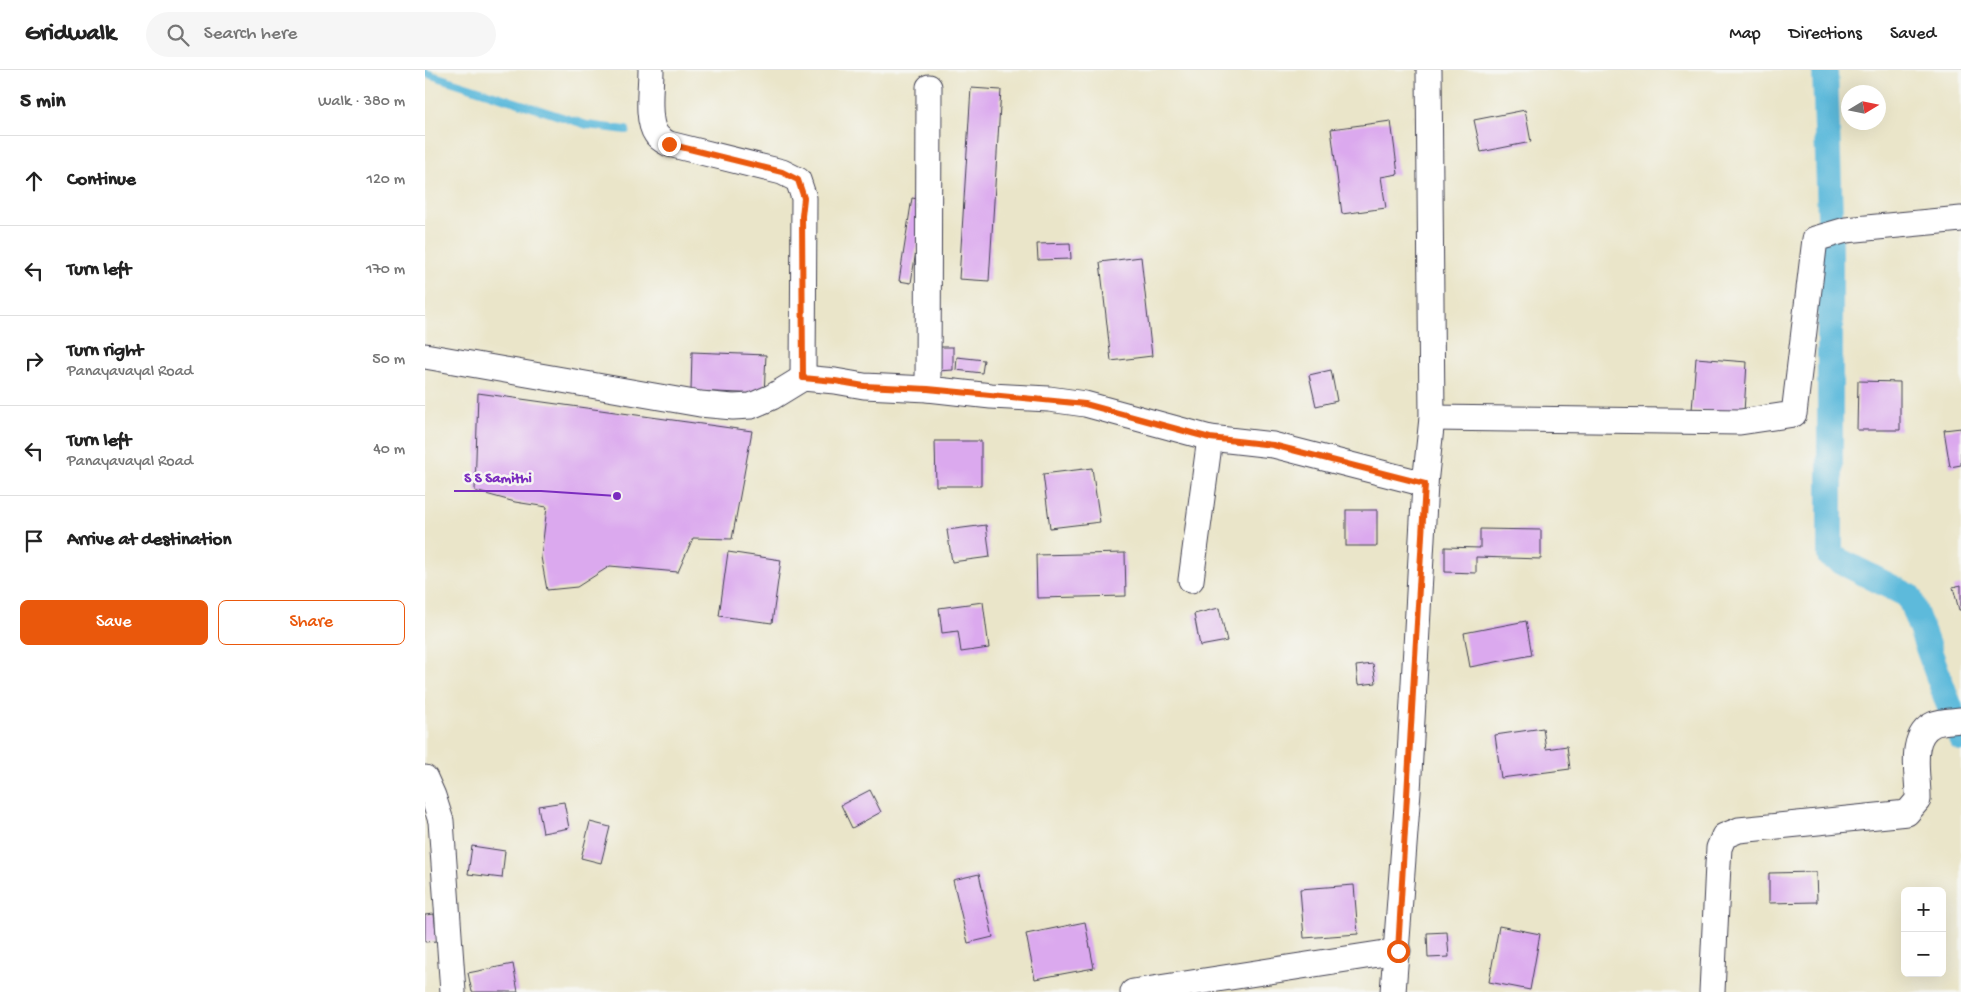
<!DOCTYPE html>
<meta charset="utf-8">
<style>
:root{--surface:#fff;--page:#f6f6f6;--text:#222;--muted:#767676;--line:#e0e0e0;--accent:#ea580c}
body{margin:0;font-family:"Gochi Hand",sans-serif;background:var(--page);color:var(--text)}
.controls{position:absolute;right:15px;bottom:15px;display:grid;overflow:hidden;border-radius:8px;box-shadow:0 5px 20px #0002}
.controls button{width:45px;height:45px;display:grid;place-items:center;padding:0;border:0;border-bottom:1px solid var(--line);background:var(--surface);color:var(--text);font:25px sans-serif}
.compass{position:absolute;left:1416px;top:15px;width:45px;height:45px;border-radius:50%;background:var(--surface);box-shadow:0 5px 20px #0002;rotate:80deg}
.stop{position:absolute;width:15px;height:15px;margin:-11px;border:4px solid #ea580c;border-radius:50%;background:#fff}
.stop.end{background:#ea580c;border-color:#fff;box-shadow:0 1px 5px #0008}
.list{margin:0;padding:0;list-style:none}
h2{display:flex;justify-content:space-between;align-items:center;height:65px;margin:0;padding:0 20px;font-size:21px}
h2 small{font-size:16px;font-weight:400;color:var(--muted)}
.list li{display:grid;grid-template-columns:32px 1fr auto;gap:15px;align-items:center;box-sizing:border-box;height:90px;padding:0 20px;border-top:1px solid var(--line)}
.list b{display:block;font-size:19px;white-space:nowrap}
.list p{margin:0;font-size:16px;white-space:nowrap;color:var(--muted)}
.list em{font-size:16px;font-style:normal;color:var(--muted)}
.actions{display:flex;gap:10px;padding:15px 20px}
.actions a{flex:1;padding:11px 0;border:1px solid var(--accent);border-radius:8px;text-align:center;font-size:18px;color:var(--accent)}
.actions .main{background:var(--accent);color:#fff}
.icon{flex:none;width:28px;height:28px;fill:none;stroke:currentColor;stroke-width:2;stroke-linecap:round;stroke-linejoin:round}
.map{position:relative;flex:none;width:1536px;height:922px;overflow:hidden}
header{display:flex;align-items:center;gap:30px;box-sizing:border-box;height:70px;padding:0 25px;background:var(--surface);border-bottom:1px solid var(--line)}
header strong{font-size:24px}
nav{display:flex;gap:28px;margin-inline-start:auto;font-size:18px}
.search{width:350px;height:45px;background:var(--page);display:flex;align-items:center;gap:12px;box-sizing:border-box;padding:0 18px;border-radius:28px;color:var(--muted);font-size:19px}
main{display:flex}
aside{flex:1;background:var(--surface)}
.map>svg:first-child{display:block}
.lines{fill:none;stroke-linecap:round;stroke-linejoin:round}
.stream{stroke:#5dbadb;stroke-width:8}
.canal{stroke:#5dbadb;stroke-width:26}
.building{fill:#dba9ee}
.minor-casing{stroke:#403f50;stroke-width:27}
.minor{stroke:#fff;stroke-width:25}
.route{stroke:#ea580c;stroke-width:6}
.leader{fill:none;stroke:#7b2cbf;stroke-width:2}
.callout-dot{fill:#7b2cbf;stroke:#f6f6f2;stroke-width:2}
.callout-label{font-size:15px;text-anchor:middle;font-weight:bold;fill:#7b2cbf;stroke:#f6f6f2;stroke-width:5;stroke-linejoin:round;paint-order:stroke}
</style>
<header>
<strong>Gridwalk</strong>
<div class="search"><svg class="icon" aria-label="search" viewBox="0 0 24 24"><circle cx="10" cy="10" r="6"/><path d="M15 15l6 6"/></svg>Search here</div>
<nav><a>Map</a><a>Directions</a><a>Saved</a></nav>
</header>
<main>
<aside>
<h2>5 min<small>Walk · 380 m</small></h2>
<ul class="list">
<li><svg class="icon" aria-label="ahead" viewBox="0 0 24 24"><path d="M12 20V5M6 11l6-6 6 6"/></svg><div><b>Continue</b></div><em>120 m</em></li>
<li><svg class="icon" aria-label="left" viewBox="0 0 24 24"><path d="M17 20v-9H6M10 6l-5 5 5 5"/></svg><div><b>Turn left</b></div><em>170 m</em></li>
<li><svg class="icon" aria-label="right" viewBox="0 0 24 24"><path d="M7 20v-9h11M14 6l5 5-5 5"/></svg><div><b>Turn right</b><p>Panayavayal Road</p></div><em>50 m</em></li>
<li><svg class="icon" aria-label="left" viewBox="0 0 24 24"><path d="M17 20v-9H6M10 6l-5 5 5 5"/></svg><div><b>Turn left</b><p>Panayavayal Road</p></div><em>40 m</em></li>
<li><svg class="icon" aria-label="arrive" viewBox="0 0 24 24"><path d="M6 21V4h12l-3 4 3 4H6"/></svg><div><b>Arrive at destination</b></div></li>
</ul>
<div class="actions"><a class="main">Save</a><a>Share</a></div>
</aside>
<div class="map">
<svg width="1536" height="922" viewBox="0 0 1536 922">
<rect width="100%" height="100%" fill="#f6f6f2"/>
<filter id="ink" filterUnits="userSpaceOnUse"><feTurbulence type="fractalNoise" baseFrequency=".02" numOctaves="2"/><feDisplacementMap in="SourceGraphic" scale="10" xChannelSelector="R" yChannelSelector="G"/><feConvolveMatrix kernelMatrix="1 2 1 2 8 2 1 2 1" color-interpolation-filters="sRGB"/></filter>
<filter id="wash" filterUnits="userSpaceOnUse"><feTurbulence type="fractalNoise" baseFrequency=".0096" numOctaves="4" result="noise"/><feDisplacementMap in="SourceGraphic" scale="20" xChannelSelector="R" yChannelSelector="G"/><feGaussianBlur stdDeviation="1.12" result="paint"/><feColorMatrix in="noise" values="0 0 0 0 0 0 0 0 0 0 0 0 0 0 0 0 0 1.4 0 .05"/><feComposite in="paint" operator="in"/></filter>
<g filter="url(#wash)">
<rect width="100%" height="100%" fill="#eae5c9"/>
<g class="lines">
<path class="stream" d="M 0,3 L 162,55 L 201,60"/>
<path class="canal" d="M 1400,0 L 1405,145 L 1405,486 L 1484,526 L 1536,668"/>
</g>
<g id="blocks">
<g class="building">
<path d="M 546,18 L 576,20 L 564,211 L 534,209 Z"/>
<path d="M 1100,40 L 1106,72 L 1056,82 L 1049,50 Z"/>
<path d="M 966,51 L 973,104 L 956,107 L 961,138 L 917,144 L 906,59 Z"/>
<path d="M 487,128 L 499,130 L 486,213 L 474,211 Z"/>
<path d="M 645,173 L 646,189 L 613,190 L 612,174 Z"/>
<path d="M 716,187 L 727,286 L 686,291 L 675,192 Z"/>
<path d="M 512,277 L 528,277 L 528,300 L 512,301 Z"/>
<path d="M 267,282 L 341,285 L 339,324 L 266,321 Z"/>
<path d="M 532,287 L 559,290 L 557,303 L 531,300 Z"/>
<path d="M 1271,288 L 1322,292 L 1319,343 L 1267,340 Z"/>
<path d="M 906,300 L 912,331 L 891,336 L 884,305 Z"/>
<path d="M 1433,311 L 1475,312 L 1475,360 L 1432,360 Z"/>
<path d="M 53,323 L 327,361 L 307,469 L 268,468 L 253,502 L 185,496 L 152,517 L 122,520 L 116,487 L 122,437 L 90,432 L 50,421 Z"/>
<path d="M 1536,358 L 1536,395 L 1525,397 L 1519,360 Z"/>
<path d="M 510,371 L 556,371 L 556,416 L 511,416 Z"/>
<path d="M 667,398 L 675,452 L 625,458 L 618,404 Z"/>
<rect x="921" y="440" width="31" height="36"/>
<path d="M 561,455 L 565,487 L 527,492 L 522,460 Z"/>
<path d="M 1055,459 L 1116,460 L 1116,489 L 1051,487 L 1051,503 L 1020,502 L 1020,477 L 1055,478 Z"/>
<path d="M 303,482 L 356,490 L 347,553 L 294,546 Z"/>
<path d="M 700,483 L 701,526 L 612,528 L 611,485 Z"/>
<path d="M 1536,515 L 1536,540 L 1534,540 L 1528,517 Z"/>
<path d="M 558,532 L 564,578 L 536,582 L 533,561 L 517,563 L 514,538 Z"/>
<path d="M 794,538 L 802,571 L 775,576 L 769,544 Z"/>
<path d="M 1101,551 L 1107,585 L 1045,597 L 1039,563 Z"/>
<path d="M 948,594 L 951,613 L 933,615 L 931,596 Z"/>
<path d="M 1118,658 L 1121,679 L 1142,676 L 1145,699 L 1076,708 L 1070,665 Z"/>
<path d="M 445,720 L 456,742 L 427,758 L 416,735 Z"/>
<path d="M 139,732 L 144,758 L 118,763 L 113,736 Z"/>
<path d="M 165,752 L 185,757 L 176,793 L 156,788 Z"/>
<path d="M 47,776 L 80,781 L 77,808 L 43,804 Z"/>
<path d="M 1391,802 L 1392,832 L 1344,833 L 1344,803 Z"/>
<path d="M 554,804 L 568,867 L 543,873 L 528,810 Z"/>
<path d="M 929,815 L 933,864 L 879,868 L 875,819 Z"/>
<path d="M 9,844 L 12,871 L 0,872 L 0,845 Z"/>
<path d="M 660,852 L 669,898 L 610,909 L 601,864 Z"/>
<path d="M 1074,856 L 1115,864 L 1105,920 L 1064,912 Z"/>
<path d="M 1022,862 L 1024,887 L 1003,888 L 1002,863 Z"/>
<path d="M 88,894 L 93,922 L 47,922 L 43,903 Z"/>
</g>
</g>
</g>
<g filter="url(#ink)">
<use href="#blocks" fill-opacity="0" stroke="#403f50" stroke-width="1"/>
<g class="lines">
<g class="minor-casing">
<g id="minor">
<path d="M 226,0 C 226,17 221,50 231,64 C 233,68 240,72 244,74 L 357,102 L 373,110 L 379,128 L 378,308"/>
<path d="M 0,286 L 275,334 L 308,337 L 326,336 L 347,327 L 378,308 L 410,311 L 439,316 L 503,319 L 566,326 L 624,329 L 660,334 L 785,368 L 848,375 L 1000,414"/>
<path d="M 503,319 L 504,17"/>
<path d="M 1007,348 L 1315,352 L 1369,344 L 1390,169 L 1421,160 L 1536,149"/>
<path d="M 766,510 L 785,368"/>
<path d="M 0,708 L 8,726 L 16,751 L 28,922"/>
<path d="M 708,922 L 973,881"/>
<path d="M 968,922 L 983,722 L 1000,414 L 1007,348 L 1004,0"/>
<path d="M 1287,922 L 1293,794 L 1294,778 L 1299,766 L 1314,760 L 1482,743 L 1493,730 C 1494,707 1482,666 1509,654 C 1516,651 1528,651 1536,650"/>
</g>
</g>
<use href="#minor" class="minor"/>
</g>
</g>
<g class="lines" filter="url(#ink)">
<path class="route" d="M 244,74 L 357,102 L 373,110 L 379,128 L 377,146 L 378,308 L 410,311 L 439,316 L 503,319 L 660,334 L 785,368 L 848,375 L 1000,414 L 973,881"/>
</g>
<path class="leader" d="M192 426L116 421H29"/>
<circle class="callout-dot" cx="192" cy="426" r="5"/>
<g class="callout-label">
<text x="73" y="412">S S Samithi</text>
</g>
</svg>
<div class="controls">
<button>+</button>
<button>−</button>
</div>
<svg class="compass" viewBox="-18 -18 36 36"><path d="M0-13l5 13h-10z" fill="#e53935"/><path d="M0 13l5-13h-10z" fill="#767676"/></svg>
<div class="stop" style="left:973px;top:881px"></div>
<div class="stop end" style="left:244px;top:74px"></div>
</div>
</main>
